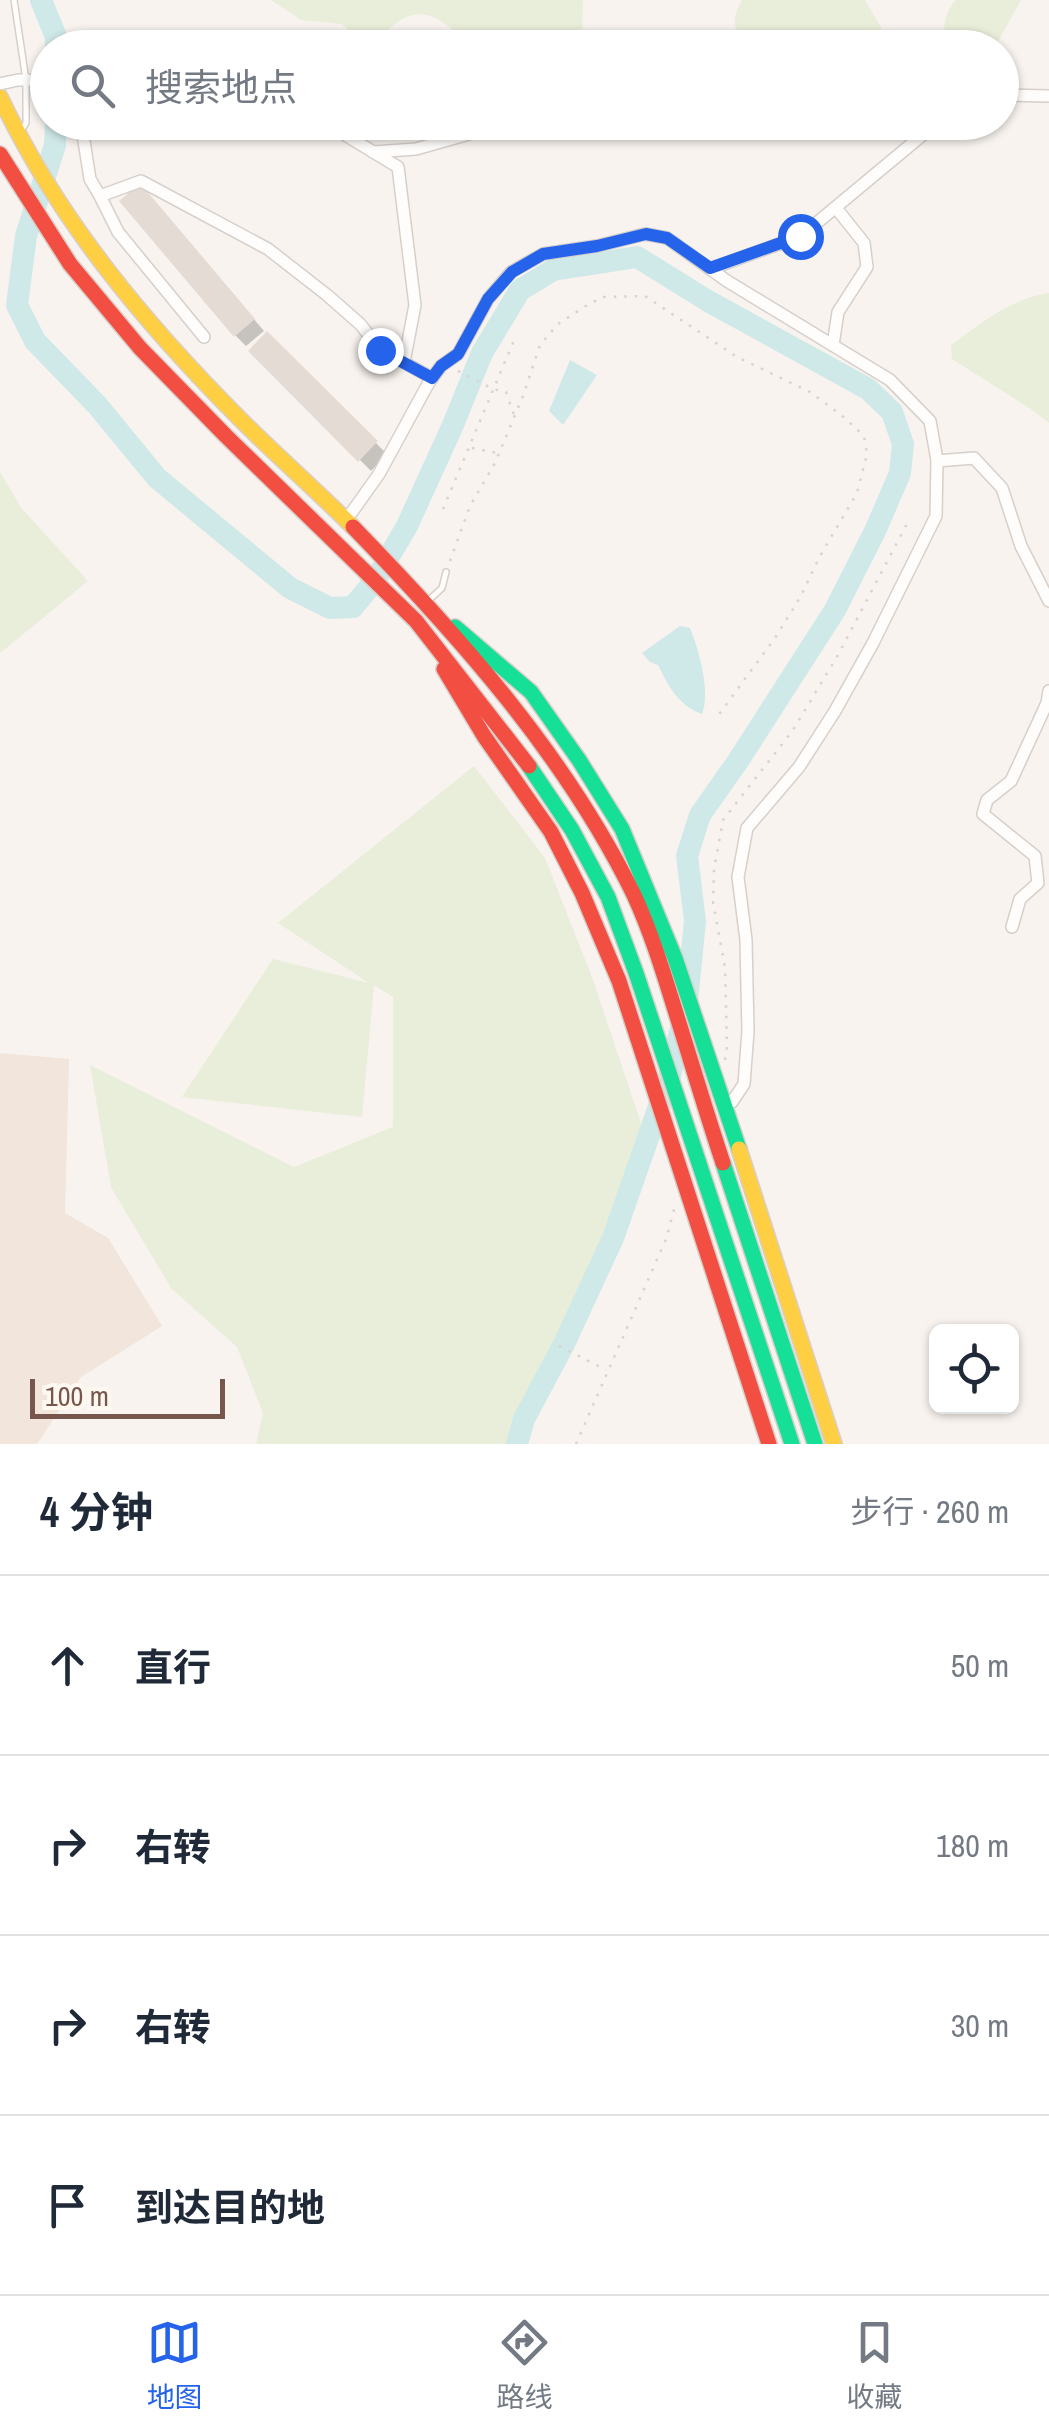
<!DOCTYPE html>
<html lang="zh">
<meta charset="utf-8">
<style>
:root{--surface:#fff;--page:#f6f6f7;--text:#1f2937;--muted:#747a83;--line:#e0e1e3;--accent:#2563eb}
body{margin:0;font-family:"Archivo Narrow","Noto Sans SC",sans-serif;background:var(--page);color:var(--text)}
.controls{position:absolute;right:30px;bottom:30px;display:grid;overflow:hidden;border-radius:15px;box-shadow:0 2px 8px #0004}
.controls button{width:90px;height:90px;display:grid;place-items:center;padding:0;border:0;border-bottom:2px solid var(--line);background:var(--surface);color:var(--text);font:50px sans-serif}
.scale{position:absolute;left:30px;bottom:25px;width:195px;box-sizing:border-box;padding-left:10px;border:5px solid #77574d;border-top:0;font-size:28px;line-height:35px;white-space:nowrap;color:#77574d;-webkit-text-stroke:8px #fff8f1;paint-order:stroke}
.stop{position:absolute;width:30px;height:30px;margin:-22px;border:8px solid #2563eb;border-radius:50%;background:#fff}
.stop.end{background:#2563eb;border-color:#fff;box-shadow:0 2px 10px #0008}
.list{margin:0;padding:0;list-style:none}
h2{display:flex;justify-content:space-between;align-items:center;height:130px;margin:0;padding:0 40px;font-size:42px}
h2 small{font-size:32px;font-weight:400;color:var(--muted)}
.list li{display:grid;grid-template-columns:65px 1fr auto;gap:30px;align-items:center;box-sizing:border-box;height:180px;padding:0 40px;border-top:2px solid var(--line)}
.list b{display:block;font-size:38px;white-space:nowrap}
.list em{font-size:32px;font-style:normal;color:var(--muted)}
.icon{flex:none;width:55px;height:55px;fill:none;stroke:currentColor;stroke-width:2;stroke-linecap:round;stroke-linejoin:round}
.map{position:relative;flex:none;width:1049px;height:1444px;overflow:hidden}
.search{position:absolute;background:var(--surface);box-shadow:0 2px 8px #0004;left:30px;right:30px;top:30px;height:110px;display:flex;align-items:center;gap:25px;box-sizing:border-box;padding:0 35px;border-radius:55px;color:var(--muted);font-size:38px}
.sheet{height:850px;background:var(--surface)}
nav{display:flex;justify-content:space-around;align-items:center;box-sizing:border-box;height:140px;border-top:2px solid var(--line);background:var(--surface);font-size:28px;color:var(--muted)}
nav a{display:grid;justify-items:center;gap:5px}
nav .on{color:var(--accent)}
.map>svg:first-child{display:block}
.residential{fill:#f1e5dc}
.green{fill:#e8eed9}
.water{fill:#cfe9e8}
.shadow{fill:#0003}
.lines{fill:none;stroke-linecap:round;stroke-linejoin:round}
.river{stroke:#cfe9e8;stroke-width:22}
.building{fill:#e5dbd5}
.lane-casing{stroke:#d7cfca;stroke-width:8}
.street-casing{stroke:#d7cfca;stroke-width:14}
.fast-casing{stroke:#d8ceca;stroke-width:18}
.slow-casing{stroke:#d8ceca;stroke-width:18}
.jam-casing{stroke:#d8ceca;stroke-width:18}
.path{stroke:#dad1d0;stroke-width:2.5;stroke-dasharray:2.5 8;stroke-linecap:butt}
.lane{stroke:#fefdfc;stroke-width:5}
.street{stroke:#fefdfc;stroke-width:11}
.fast{stroke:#16e098;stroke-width:15}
.slow{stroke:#ffcf43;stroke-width:15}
.jam{stroke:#f24e42;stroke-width:15}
.route{stroke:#2563eb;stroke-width:12}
</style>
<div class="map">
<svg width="1049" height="1444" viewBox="0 0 1049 1444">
<rect width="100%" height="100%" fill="#f8f3ee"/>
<path class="residential" d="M 0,1053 L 69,1059 L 65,1213 L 108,1238 L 162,1326 L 81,1377 L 37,1444 L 0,1444 Z"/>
<g class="green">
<path d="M 271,0 L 583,0 L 582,47 L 472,47 C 450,27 427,0 396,23 C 383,33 378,41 361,41 L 342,24 L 301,20 Z"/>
<path d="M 742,0 L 865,0 L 884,33 L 887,47 L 758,47 L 752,42 L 740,38 C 732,23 734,15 742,0 Z"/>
<path d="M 956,0 L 1021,0 L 995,47 L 947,47 C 942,29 943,15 956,0 Z"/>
<path d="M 1049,293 L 1049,423 L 1031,409 L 952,359 L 951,345 C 980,324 1012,298 1049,293 Z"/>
<path d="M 0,472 L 22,509 L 88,581 L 0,653 Z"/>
<path d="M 474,766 L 545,858 L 592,977 L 641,1123 L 613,1238 L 564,1344 L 524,1419 L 517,1444 L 256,1444 L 263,1413 L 237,1347 L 171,1288 L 111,1187 L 90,1065 L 294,1167 L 393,1127 L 393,997 L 374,985 L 362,1117 L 182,1097 L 273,959 L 369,983 L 278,923 Z"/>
</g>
<g class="water">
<path d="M 570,360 L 597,375 L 563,425 L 549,411 Z"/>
<path d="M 680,626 L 690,628 C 699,650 711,693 702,714 C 678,705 669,687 658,665 L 650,662 L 642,653 Z"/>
</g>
<g class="shadow">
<path d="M 151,197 L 264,331 L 246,346 L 235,335 Z"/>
<path d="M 267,335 L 387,454 L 371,471 L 251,351 Z"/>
</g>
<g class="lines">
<g class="river">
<path d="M 41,0 L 56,37 L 56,48"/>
<path d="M 56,122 L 55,145 L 26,236 L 17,305 L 35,341 L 97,405 L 157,478 L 290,588 L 330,608 L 353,607 L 376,579 L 407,526 L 453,425 L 482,353 L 520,290 L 553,270 L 637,257 L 708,301 L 868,389 L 892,412 L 903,444 L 900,473 L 876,529 L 835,610 L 738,761 L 700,815 L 687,856 L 695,921 L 687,1001 L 671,1072 L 613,1238 L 564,1344 L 524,1419 L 517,1444"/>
</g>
</g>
<g class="building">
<path d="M 140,183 L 255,319 L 234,337 L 119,201 Z"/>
<path d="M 267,331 L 378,441 L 358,462 L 248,351 Z"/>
</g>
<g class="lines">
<g class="lane-casing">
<g id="lane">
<path d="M 14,0 L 26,80 L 26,123 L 23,128"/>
<path d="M 429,600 L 442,588 L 446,572"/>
</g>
</g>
<g class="street-casing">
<g id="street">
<path d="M 0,84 L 18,80 L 48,80"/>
<path d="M 1002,98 L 1011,95 L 1049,96"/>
<path d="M 81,122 L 90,179 L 100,196 L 141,181 L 268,249 L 327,295 L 360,324 L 380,349 L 432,378"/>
<path d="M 324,122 L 398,167 L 415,305 L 404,362"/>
<path d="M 373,152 L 416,149 L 469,134"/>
<path d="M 100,196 L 118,232 L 204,337"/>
<path d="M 710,269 L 801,236 L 938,122"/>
<path d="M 833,345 L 838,312 L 867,267 L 864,243 L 836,208"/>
<path d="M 937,461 L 974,458 L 1002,488 L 1021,546 L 1049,601"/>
<path d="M 344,518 L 352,512 L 379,474 L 428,384 L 441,366 L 458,354 L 488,299 L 511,272 L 543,254 L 597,246 L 645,234 L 667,238 L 727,281 L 890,380 L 930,421 L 937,460 L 936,516 L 873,643 L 835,711 L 799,767 L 747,828 L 738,877 L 746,940 L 748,1031 L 744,1084 L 732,1102 L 725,1104"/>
<path d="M 1012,927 L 1020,899 L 1038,883 L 1035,856 L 983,814 L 987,800 L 1011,781 L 1047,703 L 1049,691"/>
</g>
</g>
<g class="fast-casing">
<g id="fast">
<path d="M 455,627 L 531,692 L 579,760 L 622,829 L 675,958 L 739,1149"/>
<path d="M 529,766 L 572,830 L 608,897 L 636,973 L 792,1444"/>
<path d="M 723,1163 L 815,1444"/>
</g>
</g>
<g class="slow-casing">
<g id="slow">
<path d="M 0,97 C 58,220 146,325 242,421 C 278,457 317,491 353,527"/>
<path d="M 739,1149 L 834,1444"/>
</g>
</g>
<g class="jam-casing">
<g id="jam">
<path d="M 0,154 L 70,264 L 140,348 L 226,436 L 416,621 L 529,766"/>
<path d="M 353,527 C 460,637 566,756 634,895 C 651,932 663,971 675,1010 C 691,1061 706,1112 723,1163"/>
<path d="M 444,669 L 484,736 L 551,832 L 582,893 L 619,981 L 769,1444"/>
</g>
</g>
<g class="path">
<path d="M 458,371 L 493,389 L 506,392 L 514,415"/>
<path d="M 472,448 L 498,453"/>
<path d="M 443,509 L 515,338"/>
<path d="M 450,561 L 470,506 L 495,463 L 523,396 L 540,345 L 558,324 L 589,304 L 604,297 L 645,296 L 737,357 L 810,392 L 840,414 L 864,436 L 867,454 L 857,493 L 820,556 L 801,596 L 775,638 L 717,717"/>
<path d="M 725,1060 L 727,1047 L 725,967 L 713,902 L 714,869 L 723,820 L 793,730 L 838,655 L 909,520"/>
<path d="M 559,1346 L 606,1370"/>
<path d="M 576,1444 L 666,1239 L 675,1206"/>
</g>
<use href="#lane" class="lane"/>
<use href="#street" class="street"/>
<use href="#fast" class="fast"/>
<use href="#slow" class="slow"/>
<use href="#jam" class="jam"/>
</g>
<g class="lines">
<path class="route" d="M 380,350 L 432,378 L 441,366 L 458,354 L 488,299 L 512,272 L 543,254 L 597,246 L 646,234 L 667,238 L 710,268 L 800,236"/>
</g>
</svg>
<div class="controls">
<button><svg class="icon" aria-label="locate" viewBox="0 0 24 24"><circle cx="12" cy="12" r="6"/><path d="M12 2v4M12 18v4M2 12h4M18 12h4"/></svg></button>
</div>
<div class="scale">100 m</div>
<div class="stop" style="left:800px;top:236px"></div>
<div class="stop end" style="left:380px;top:350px"></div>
<div class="search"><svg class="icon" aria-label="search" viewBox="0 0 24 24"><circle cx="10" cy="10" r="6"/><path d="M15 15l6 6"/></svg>搜索地点</div>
</div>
<section class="sheet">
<h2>4 分钟<small>步行 · 260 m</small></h2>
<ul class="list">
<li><svg class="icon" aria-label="ahead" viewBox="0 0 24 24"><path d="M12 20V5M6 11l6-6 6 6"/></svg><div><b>直行</b></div><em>50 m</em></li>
<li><svg class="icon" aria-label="right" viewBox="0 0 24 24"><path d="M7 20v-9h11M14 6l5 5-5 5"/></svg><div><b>右转</b></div><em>180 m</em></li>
<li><svg class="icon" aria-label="right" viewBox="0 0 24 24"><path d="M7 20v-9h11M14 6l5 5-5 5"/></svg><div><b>右转</b></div><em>30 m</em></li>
<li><svg class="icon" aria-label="arrive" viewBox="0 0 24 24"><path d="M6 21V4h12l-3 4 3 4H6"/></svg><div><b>到达目的地</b></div></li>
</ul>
</section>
<nav>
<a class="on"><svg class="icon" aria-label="map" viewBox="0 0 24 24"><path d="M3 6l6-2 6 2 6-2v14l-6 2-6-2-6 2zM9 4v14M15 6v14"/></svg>地图</a>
<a><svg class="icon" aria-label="directions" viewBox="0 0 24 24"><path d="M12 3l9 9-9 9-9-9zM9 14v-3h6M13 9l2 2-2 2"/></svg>路线</a>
<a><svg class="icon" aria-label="saved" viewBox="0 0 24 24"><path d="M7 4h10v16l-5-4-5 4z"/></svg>收藏</a>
</nav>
